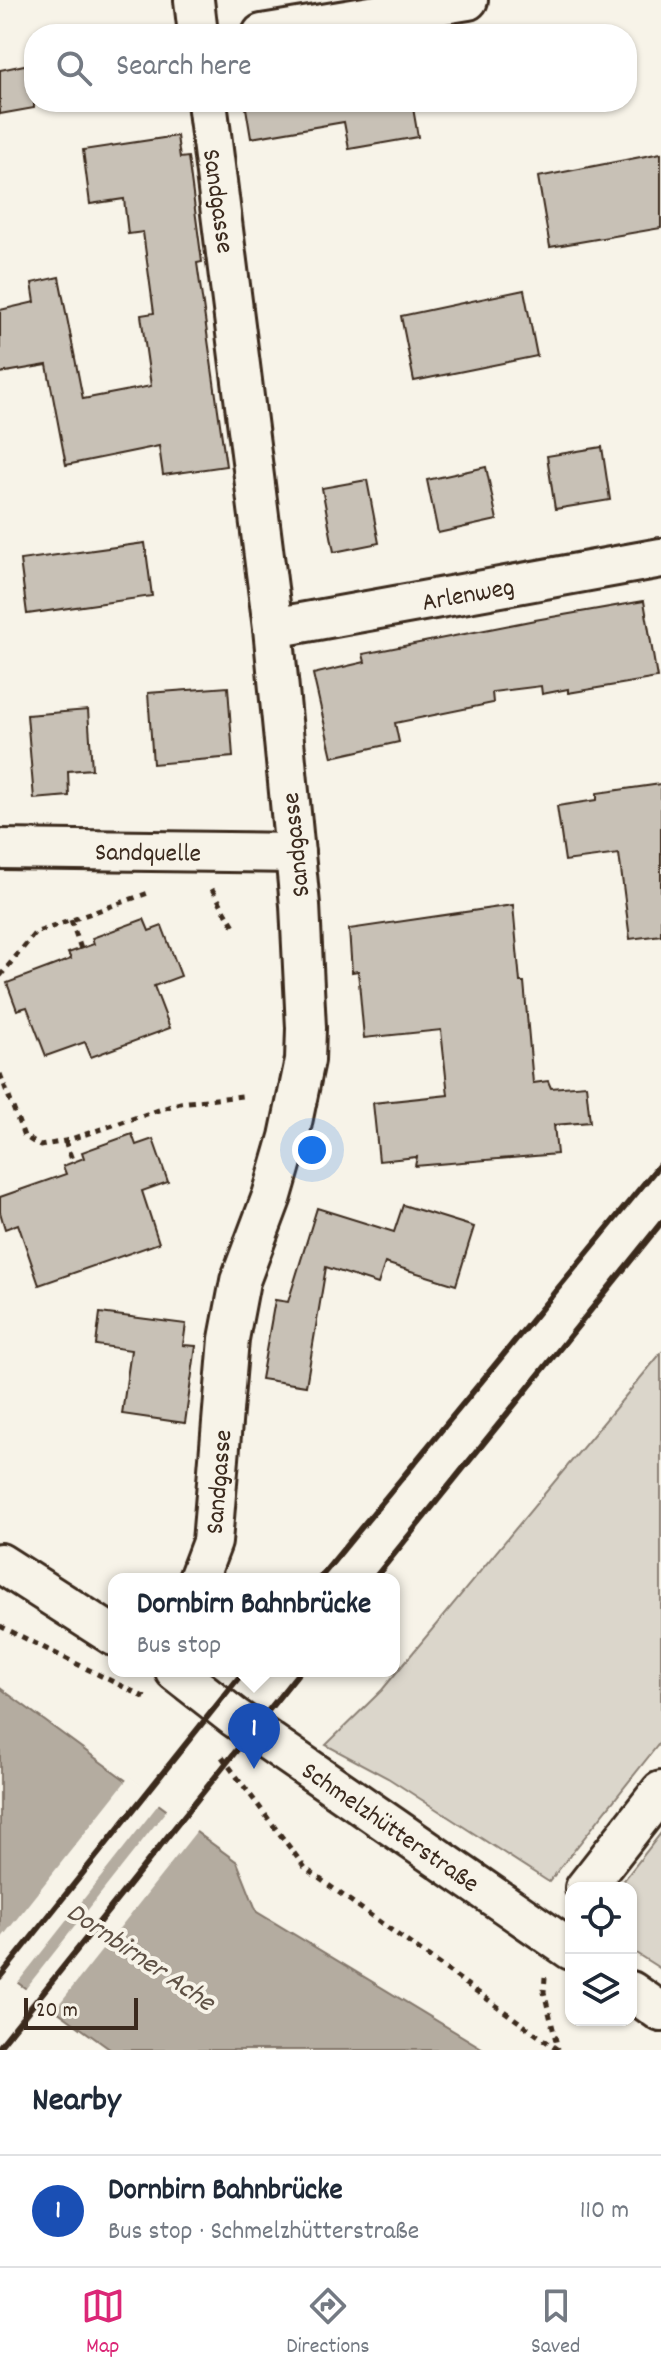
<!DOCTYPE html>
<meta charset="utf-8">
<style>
:root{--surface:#fff;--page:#f6f6f7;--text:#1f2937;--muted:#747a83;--line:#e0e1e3;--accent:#db2777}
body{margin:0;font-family:Dekko,sans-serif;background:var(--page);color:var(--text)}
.controls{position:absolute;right:24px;bottom:24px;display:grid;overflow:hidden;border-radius:16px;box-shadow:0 2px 6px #0004}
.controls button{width:72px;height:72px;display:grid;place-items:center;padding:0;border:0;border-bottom:2px solid var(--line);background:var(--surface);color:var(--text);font:40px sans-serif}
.scale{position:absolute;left:24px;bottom:20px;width:114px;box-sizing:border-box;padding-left:8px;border:4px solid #3b2a1e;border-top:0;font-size:22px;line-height:28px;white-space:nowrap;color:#3b2a1e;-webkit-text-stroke:6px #f7f3e8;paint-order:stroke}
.you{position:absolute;left:312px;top:1150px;width:28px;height:28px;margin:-20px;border:6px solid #fff;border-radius:50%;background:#1a73e8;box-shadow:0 0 0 12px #1a73e833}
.badge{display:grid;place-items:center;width:52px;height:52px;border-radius:50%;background:var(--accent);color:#fff;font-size:26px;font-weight:700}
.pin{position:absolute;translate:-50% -66px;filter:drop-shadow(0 2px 4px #0008)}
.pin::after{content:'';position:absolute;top:42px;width:28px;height:24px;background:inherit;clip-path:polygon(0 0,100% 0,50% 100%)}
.popup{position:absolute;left:108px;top:1573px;width:292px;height:104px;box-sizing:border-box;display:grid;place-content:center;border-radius:16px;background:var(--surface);filter:drop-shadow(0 2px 6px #0005);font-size:26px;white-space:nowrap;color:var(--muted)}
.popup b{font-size:30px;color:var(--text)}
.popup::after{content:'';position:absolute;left:50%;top:100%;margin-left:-16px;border:16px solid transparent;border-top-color:var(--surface)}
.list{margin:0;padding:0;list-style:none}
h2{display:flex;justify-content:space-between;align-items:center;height:104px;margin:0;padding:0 32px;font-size:34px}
h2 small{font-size:26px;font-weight:400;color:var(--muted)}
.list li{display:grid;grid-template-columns:52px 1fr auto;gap:24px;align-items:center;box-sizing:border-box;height:112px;padding:0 32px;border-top:2px solid var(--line)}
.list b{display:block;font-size:30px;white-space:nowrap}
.list p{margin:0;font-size:26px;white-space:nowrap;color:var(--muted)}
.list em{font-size:26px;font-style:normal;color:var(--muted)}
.icon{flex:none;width:44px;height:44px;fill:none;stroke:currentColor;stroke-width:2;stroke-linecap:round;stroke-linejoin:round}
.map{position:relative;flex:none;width:661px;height:2050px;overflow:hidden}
.search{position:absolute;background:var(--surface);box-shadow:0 2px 6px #0004;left:24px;right:24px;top:24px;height:88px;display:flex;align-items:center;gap:20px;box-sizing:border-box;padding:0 28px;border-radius:32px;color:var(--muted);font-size:30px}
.sheet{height:216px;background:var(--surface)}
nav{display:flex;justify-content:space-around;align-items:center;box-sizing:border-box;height:112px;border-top:2px solid var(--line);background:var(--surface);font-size:22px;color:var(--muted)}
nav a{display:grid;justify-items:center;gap:4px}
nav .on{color:var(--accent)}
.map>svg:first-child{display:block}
.green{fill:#dbd6cb;stroke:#8b8074;stroke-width:2}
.water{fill:#b4aca0;stroke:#84786c;stroke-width:2}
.pier{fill:#f7f3e8}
.building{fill:#c8c1b6;stroke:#3b2a1e;stroke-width:2}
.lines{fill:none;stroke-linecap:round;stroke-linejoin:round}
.street-casing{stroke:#3b2a1e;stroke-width:44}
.path{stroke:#3b2a1e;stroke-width:5;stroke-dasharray:6 6;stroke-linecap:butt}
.street{stroke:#f7f3e8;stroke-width:38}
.rail{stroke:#3b2a1e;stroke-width:6}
.labels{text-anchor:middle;stroke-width:8;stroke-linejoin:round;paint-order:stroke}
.street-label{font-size:26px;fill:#3b2a1e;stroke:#f7f3e8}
.water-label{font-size:28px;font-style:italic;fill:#5f5145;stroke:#f7f3e8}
</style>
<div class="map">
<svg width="661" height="2050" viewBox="0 0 661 2050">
<rect width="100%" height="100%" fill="#f7f3e8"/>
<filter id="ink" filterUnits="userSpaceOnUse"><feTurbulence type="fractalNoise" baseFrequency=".0125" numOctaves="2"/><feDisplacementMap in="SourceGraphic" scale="16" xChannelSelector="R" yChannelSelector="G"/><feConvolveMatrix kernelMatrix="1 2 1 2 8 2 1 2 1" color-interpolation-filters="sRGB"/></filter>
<g filter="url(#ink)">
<g class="green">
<path d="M 661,1353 L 661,1741 L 549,1882 L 388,1778 L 326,1745 L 382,1690 Z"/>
<path d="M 661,1833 L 661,1969 L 631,1950 L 631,1888 L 618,1888 Z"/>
</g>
<path class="water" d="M 0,1688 L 237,1862 L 257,1912 L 485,2050 L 111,2050 L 0,1970 Z"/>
<g class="pier">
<path d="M 129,1777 L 161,1801 L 15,1986 L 0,1975 L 0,1940 Z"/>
<path d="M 169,1807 L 199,1828 L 52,2013 L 23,1992 Z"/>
</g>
<g class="building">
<path d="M 34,63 L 34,108 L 0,114 L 0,70 Z"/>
<path d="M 245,102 L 412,102 L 418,137 L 349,149 L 344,122 L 251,138 Z"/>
<path d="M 177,136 L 180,158 L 188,157 L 202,262 L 197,263 L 226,466 L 163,475 L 159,446 L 66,465 L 47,365 L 0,373 L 0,310 L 35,302 L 32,283 L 59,277 L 83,399 L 151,386 L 141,315 L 154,313 L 143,232 L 128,234 L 124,199 L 90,204 L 83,150 Z"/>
<path d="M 661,153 L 661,228 L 550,247 L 538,177 Z"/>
<path d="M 524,290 L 537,356 L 414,381 L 401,316 Z"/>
<path d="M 602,447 L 610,500 L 555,509 L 547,456 Z"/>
<path d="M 486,467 L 497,520 L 438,533 L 427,480 Z"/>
<path d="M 367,480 L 379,543 L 334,552 L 322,488 Z"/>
<path d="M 145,543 L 152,596 L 27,614 L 20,560 Z"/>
<path d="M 644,601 L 657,678 L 568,693 L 568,689 L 542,694 L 541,686 L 492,692 L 493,703 L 395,723 L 399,742 L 332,757 L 313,674 L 365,662 L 363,654 L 535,620 Z"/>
<path d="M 228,687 L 233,757 L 153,764 L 148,693 Z"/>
<path d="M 88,710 L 92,769 L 68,771 L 69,796 L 34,799 L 27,715 Z"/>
<path d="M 661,784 L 661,935 L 630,939 L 619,854 L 565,861 L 557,806 L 597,800 L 597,793 Z"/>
<path d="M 513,905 L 520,982 L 524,982 L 533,1083 L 548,1081 L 551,1088 L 586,1085 L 590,1122 L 554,1125 L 557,1154 L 415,1166 L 417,1157 L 379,1161 L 373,1103 L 448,1095 L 441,1030 L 364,1038 L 358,971 L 352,972 L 349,929 Z"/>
<path d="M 144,919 L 149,931 L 162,926 L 181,976 L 154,986 L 170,1028 L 91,1057 L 85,1042 L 46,1056 L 27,1007 L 17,1010 L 7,983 L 71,959 L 68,953 L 94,944 L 92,938 Z"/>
<path d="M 132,1134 L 136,1145 L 153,1139 L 168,1182 L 142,1191 L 159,1243 L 39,1285 L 18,1224 L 5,1229 L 0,1212 L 0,1197 L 66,1174 L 63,1166 L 84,1158 L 82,1152 Z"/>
<path d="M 403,1205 L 474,1227 L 456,1285 L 385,1263 L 378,1284 L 326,1267 L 306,1386 L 261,1379 L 275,1300 L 288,1302 L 317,1208 L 394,1232 Z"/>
<path d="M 100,1313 L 186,1324 L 183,1345 L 196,1346 L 185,1423 L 122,1414 L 131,1350 L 96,1345 Z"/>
</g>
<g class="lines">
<g class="street-casing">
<g id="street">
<path d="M 194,0 L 198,34"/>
<path d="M 262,34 L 468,0"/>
<path id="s1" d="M 273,628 L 661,558"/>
<path id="s2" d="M 0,849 L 295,853"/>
<path d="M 0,1563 L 114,1636"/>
<path id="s3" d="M 198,1579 L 212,1542 L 229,1339 L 240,1281 L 272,1196 L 289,1137 L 305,1060 L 306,1028 L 300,905 L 273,628 L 207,102"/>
<path id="s4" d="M 175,1671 L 234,1717 L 571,1950"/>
<path d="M 585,1888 L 661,1791"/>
<path d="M 631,1991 L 661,2012"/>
</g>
</g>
<g class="path">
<path d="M 212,889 L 234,926"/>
<path d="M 71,920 L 81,949"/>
<path d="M 0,976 L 35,933 L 151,892"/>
<path d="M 0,1074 L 24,1136 L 40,1146 L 65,1141 L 180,1103 L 242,1096"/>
<path d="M 65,1141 L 73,1162"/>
<path d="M 0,1626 L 146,1698"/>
<path d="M 222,1757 L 306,1869 L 558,2050"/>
<path d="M 545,1977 L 544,1992 L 558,2049"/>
</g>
<use href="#street" class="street"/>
<g class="rail">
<path d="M 319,1579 L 661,1163"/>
<path d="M 374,1579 L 661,1223"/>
<path d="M 0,1977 L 244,1671"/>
<path d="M 0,2046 L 300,1671"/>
</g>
</g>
</g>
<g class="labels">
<g class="street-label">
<text transform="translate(220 201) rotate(82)" y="9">Sandgasse</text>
<text dy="9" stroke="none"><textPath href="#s1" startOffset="198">Arlenweg</textPath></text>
<text transform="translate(294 845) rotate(-96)" y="9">Sandgasse</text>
<text dy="9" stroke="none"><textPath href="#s2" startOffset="148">Sandquelle</textPath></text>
<text dy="9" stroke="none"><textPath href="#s3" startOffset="100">Sandgasse</textPath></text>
<text dy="9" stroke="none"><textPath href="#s4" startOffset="266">Schmelzhütterstraße</textPath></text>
</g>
<g class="water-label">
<text transform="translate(142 1955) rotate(34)" y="10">Dornbirner Ache</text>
</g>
</g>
</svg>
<div class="controls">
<button><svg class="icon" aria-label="locate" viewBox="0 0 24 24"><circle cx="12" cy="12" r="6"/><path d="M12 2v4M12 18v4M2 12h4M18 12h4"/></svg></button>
<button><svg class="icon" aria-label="layers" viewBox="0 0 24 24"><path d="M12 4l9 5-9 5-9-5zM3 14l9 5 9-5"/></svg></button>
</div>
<div class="scale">20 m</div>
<div class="you"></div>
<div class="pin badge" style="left:254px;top:1769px;background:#1a4fb4">1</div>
<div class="popup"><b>Dornbirn Bahnbrücke</b>Bus stop</div>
<div class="search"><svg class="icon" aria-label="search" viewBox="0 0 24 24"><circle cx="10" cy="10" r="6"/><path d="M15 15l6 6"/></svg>Search here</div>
</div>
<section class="sheet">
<h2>Nearby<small></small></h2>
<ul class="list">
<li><span class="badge" style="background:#1a4fb4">1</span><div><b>Dornbirn Bahnbrücke</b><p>Bus stop · Schmelzhütterstraße</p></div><em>110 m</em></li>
</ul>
</section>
<nav>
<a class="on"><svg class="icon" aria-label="map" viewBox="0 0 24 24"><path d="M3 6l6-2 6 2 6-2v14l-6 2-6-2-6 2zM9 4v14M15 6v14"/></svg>Map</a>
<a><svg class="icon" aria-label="directions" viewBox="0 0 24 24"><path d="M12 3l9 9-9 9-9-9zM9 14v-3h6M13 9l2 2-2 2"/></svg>Directions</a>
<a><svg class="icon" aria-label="saved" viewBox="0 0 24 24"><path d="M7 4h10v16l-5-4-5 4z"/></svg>Saved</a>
</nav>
